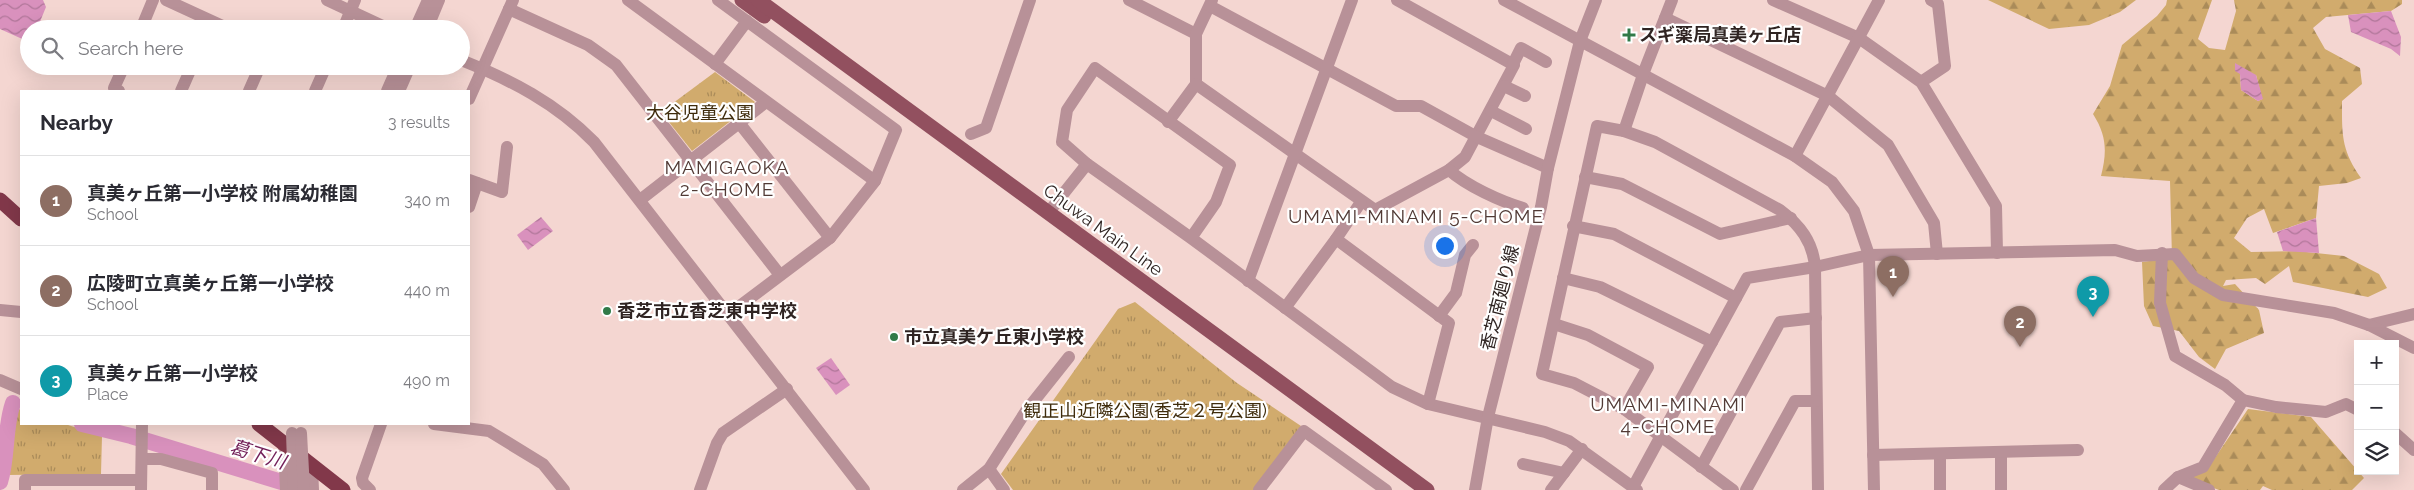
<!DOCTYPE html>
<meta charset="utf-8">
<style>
:root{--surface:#fff;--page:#f2f2f3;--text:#2b2b33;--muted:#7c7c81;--line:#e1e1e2;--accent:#db2777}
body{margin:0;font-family:Raleway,"Noto Sans JP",sans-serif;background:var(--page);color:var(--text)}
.controls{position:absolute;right:15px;bottom:15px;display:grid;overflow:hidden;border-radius:0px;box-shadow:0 5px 20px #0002}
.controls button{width:45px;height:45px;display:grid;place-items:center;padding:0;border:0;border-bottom:1px solid var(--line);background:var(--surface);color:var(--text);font:25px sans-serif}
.you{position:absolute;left:1444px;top:245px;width:18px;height:18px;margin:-12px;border:4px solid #fff;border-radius:50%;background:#1a73e8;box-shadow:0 0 0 8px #1a73e833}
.badge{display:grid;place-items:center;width:32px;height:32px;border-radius:50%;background:var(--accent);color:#fff;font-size:16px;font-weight:700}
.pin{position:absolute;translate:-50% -41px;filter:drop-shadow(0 1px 2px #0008)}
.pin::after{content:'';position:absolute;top:26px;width:18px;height:15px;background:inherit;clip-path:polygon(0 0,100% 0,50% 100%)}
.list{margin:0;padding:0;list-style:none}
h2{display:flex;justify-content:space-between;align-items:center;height:65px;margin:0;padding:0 20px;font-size:21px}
h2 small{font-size:16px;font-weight:400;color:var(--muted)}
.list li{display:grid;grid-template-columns:32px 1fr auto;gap:15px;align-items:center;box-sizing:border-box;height:90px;padding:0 20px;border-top:1px solid var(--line)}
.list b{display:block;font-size:19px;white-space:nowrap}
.list p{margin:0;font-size:16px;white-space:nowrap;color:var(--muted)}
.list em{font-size:16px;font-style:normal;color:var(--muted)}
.icon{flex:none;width:28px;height:28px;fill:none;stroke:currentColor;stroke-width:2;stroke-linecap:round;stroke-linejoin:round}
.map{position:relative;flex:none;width:2414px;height:490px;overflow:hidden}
.search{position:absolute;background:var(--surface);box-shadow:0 5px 20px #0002;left:20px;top:20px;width:450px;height:55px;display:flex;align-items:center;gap:12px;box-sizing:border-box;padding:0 18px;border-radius:28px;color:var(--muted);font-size:19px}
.panel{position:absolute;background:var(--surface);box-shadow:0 5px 20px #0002;left:20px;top:90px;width:450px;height:335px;border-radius:0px}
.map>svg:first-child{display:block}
.forest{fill:url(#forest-firs);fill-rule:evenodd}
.park{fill:url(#park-tufts)}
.water{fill:url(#water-waves)}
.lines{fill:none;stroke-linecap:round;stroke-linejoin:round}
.river{stroke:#d991bd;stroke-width:16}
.minor{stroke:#b89198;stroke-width:12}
.major{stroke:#92505f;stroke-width:15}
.highway{stroke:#82384a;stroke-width:15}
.minor-bridge{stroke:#b89198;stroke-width:12}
.poi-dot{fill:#317a48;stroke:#fff;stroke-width:2}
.labels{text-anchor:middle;stroke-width:4.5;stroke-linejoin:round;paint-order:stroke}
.poi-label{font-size:18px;font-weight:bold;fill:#2f2422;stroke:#fff;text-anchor:start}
.park-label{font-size:18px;fill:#3f2c0c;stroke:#fff}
.street-label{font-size:18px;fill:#2f2422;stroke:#fff}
.neighbourhood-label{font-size:19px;letter-spacing:1px;fill:#513a35;stroke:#fff}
.water-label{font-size:19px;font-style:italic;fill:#721e58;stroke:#fff}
</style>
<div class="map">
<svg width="2414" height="490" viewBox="0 0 2414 490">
<defs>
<pattern id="forest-firs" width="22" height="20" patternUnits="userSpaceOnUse" patternTransform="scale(1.25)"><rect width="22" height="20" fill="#d1ab6d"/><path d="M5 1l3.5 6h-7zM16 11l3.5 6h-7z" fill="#aa8b59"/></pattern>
<pattern id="park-tufts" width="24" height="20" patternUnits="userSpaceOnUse" patternTransform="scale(1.25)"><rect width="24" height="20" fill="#d1ab6d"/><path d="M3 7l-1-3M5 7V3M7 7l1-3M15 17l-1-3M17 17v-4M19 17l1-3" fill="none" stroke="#aa8b59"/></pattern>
<pattern id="water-waves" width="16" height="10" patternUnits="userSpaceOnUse" patternTransform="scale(1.25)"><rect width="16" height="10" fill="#d991bd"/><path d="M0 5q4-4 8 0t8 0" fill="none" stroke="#b07699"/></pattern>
</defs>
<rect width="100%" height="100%" fill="#f4d6d1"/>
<g class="forest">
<path d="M 1988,0 L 2136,0 L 2120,12 L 2089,25 L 2049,29 Z"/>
<path d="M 2167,0 L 2212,0 L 2198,39 L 2209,48 L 2225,50 L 2236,11 L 2234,0 L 2402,0 L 2402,4 L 2391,11 L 2326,17 L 2313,28 L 2325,49 L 2360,68 L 2362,84 L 2342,101 C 2342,134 2341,150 2361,178 L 2347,183 L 2319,186 L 2316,218 L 2273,233 L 2264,209 L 2247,218 L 2234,238 L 2251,252 L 2297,251 L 2344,256 L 2379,274 L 2387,288 L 2368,297 L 2293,282 L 2289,266 L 2265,284 L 2256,278 L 2226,280 L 2223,286 L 2235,284 L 2259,310 L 2264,333 L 2226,349 L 2215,369 L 2199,357 L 2179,331 L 2153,326 L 2144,306 L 2142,262 L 2172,258 L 2170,181 L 2101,176 C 2107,152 2107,136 2093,114 L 2110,86 L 2122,45 L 2157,16 L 2166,5 ZM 2240,74 L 2256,75 L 2262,99 L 2258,101 L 2241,90 Z"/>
<path d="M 2248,409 L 2311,417 L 2364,478 L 2352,490 L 2272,490 L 2263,486 L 2260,490 L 2219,490 L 2190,479 L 2210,465 Z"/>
</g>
<g class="park">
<path d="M 715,72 L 755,102 L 692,151 L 661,112 Z"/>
<path d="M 1135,302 L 1237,383 L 1301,426 L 1254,490 L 1013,490 L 1001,474 L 1118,309 Z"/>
<path d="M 16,408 L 21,410 L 21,424 L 65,424 L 102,436 L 101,474 L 6,475 L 11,418 Z"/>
</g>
<g class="water">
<path d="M 0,0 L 43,0 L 46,7 L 37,29 L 29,29 L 29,42 L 0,29 Z"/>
<path d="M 2391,11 L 2401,37 L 2400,56 L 2391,49 L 2351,32 L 2348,15 Z"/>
<path d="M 2235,63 L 2256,75 L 2263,99 L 2258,101 L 2241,90 L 2240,74 L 2235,71 Z"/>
<path d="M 541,217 L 553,231 L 528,250 L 517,235 Z"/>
<path d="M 2316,218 L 2319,253 L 2283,251 L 2277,232 Z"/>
<path d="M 831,358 L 850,385 L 836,395 L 816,368 Z"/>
</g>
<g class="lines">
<g class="river">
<path d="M 82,424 L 131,436 L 301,488"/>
<path d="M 0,482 C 8,457 4,429 13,403"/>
</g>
<g class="minor">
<path d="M 166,0 L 229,29"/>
<path d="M 327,0 L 389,29"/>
<path d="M 628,0 L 875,181"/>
<path d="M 718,0 L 896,130 L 875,181 L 830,238 L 729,314"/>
<path d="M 1129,0 L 1196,34"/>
<path d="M 1212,0 L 1196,34 L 1196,84 L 1375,210 L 1449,170 L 1465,157 L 1514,65 L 1397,0"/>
<path d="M 1504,0 L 1795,156 L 1832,182 L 1854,211 L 1869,255 L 1874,490"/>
<path d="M 1773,0 L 1859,38 L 1921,82 L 1996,206 L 1997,253"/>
<path d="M 1210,6 L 1396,106 L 1421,106 L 1477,137 L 1548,168"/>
<path d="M 509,9 L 588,45 L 616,65 L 780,275"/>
<path d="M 1665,18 L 1828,96 L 1888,145 L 1934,223 L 1937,254"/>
<path d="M 141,29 L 153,0"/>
<path d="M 343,29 L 355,0"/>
<path d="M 415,29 L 428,0"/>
<path d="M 427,29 L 439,0"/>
<path d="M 461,60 C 511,80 556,103 594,142 L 864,490"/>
<path d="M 715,64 L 747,21"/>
<path d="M 1513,64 L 1521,48 L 1546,62"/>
<path d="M 1921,82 L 1945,66 L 1938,4 L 1931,0"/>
<path d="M 1504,86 L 1525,96"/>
<path d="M 119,91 L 114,88 L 124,66"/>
<path d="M 181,91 L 192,66"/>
<path d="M 249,91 L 260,66"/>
<path d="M 315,91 L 326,66"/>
<path d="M 387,91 L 398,66"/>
<path d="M 399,91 L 410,66"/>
<path d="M 469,99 L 513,0"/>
<path d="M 1491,111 L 1526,129"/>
<path d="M 1168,122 L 1196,84"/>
<path d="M 740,124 L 830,238"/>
<path d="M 1624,131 L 1645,69 L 1672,0"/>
<path d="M 971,134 L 986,128 L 1030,0"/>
<path d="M 1795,156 L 1879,0"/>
<path d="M 1449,170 C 1467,186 1500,201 1523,208"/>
<path d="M 1585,177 L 1622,184 L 1720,234 L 1791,218"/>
<path d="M 469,180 L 502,192 L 507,147"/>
<path d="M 640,200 L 766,102"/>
<path d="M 469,207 L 477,183"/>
<path d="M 1048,213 L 1087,164"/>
<path d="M 1573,226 L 1614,234 L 1736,298"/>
<path d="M 1191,238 L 1216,202 L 1230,165 L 1095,68 L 1067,110 L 1062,142 L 1087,164 L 1191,238 L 1392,387 L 1428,404 L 1545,432 L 1569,441 L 1637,490"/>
<path d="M 1336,239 L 1361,202"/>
<path d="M 2162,253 L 2160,303 L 2175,356 L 2225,385 L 2243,400 L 2276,407 L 2326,412 L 2346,404 L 2358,410"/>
<path d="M 1563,278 L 1600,287 L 1712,342"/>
<path d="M 1248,281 L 1352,0"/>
<path d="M 1285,308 L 1336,239 L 1449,323 L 1428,404"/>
<path d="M 0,310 L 21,312"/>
<path d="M 1439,316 L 1456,293 L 1465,255 L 1473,245"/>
<path d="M 1554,324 L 1588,335 L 1648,367 L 1624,409"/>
<path d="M 2369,325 L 2414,314"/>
<path d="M 0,380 L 21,389"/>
<path d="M 434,424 L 489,431 L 543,464 L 564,490"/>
<path d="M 2395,433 L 2414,450"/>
<path d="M 284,445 L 286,490"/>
<path d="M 2001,453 L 2001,490"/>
<path d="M 1940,454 L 1940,490"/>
<path d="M 1873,455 L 2078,450"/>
<path d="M 142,459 L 161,459 L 212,473 L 212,490"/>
<path d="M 1523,464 L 1564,473"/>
<path d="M 312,467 L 313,490"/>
<path d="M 1701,467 L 1780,322 L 1816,318"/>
<path d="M 989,469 L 1004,490"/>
<path d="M 2178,477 L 2209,490"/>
<path d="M 1633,487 L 1747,278 L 1815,267 L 1869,255 L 2115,250 L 2137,256 L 2175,254 L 2194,278 L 2223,295 L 2334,313 L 2369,325 L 2414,348"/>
<path d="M 25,490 L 25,480 L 141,480"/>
<path d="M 141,490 L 142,424"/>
<path d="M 370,490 L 363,483 L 362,478 L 381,424"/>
<path d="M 700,490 L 717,443 L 723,433 L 787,389"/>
<path d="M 963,490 L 989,469 L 1026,411 L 1069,357"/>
<path d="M 1259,490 L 1304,431 L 1386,490"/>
<path d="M 1475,490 L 1488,417 L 1541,207 L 1548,168 L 1580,41 L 1596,0"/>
<path d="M 1551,490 L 1582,449"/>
<path d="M 1733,490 L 1624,409 L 1574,383 L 1542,374 L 1597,126 L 1624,131 L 1655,142 L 1780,210 C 1800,225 1813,242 1815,267 L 1818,490"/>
<path d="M 1746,490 L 1795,401 L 1816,401"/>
<path d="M 2164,490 L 2178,477 L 2203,467 L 2243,400"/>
</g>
<g class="major">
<path d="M 742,0 L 764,16"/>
<path d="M 758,0 L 1427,490"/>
</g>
<g class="highway">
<path d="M 0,200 L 21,219"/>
<path d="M 259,424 L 343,490"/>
</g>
<g class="minor-bridge">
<path d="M 292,433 L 294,490"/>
<path d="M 301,433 L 304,490"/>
</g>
</g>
<g class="poi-dot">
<path d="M1626.5 27.5h5v5h5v5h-5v5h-5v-5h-5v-5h5z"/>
<circle cx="607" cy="311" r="5"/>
<circle cx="894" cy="337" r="5"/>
</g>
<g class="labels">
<g class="poi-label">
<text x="1639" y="41">スギ薬局真美ヶ丘店</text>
<text x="617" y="317">香芝市立香芝東中学校</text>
<text x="904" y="343">市立真美ケ丘東小学校</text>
</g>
<g class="park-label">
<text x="700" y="119">大谷児童公園</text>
<text x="1145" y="417">観正山近隣公園(香芝２号公園)</text>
</g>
<g class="street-label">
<text transform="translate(1103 230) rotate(36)" y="6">Chuwa Main Line</text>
<text transform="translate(1500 298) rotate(-76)" y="6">香芝南廻り線</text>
</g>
<g class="neighbourhood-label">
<text x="727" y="174">MAMIGAOKA<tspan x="727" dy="22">2-CHOME</tspan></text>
<text x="1416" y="223">UMAMI-MINAMI 5-CHOME</text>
<text x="1668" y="411">UMAMI-MINAMI<tspan x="1668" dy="22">4-CHOME</tspan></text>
</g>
<g class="water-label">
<text transform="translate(258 454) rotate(17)" y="7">葛下川</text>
</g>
</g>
</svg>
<div class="controls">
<button>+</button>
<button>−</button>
<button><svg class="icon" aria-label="layers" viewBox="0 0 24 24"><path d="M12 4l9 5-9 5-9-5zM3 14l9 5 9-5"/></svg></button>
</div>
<div class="you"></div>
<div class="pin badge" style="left:1893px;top:297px;background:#8d6e63">1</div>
<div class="pin badge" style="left:2020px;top:347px;background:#8d6e63">2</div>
<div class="pin badge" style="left:2093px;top:317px;background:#0f9aa8">3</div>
<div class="search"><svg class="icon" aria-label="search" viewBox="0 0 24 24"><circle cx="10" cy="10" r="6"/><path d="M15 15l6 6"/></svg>Search here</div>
<section class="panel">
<h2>Nearby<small>3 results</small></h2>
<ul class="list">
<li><span class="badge" style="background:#8d6e63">1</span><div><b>真美ヶ丘第一小学校 附属幼稚園</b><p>School</p></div><em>340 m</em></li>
<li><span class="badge" style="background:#8d6e63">2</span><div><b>広陵町立真美ヶ丘第一小学校</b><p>School</p></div><em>440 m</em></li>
<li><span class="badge" style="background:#0f9aa8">3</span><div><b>真美ヶ丘第一小学校</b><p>Place</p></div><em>490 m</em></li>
</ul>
</section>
</div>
